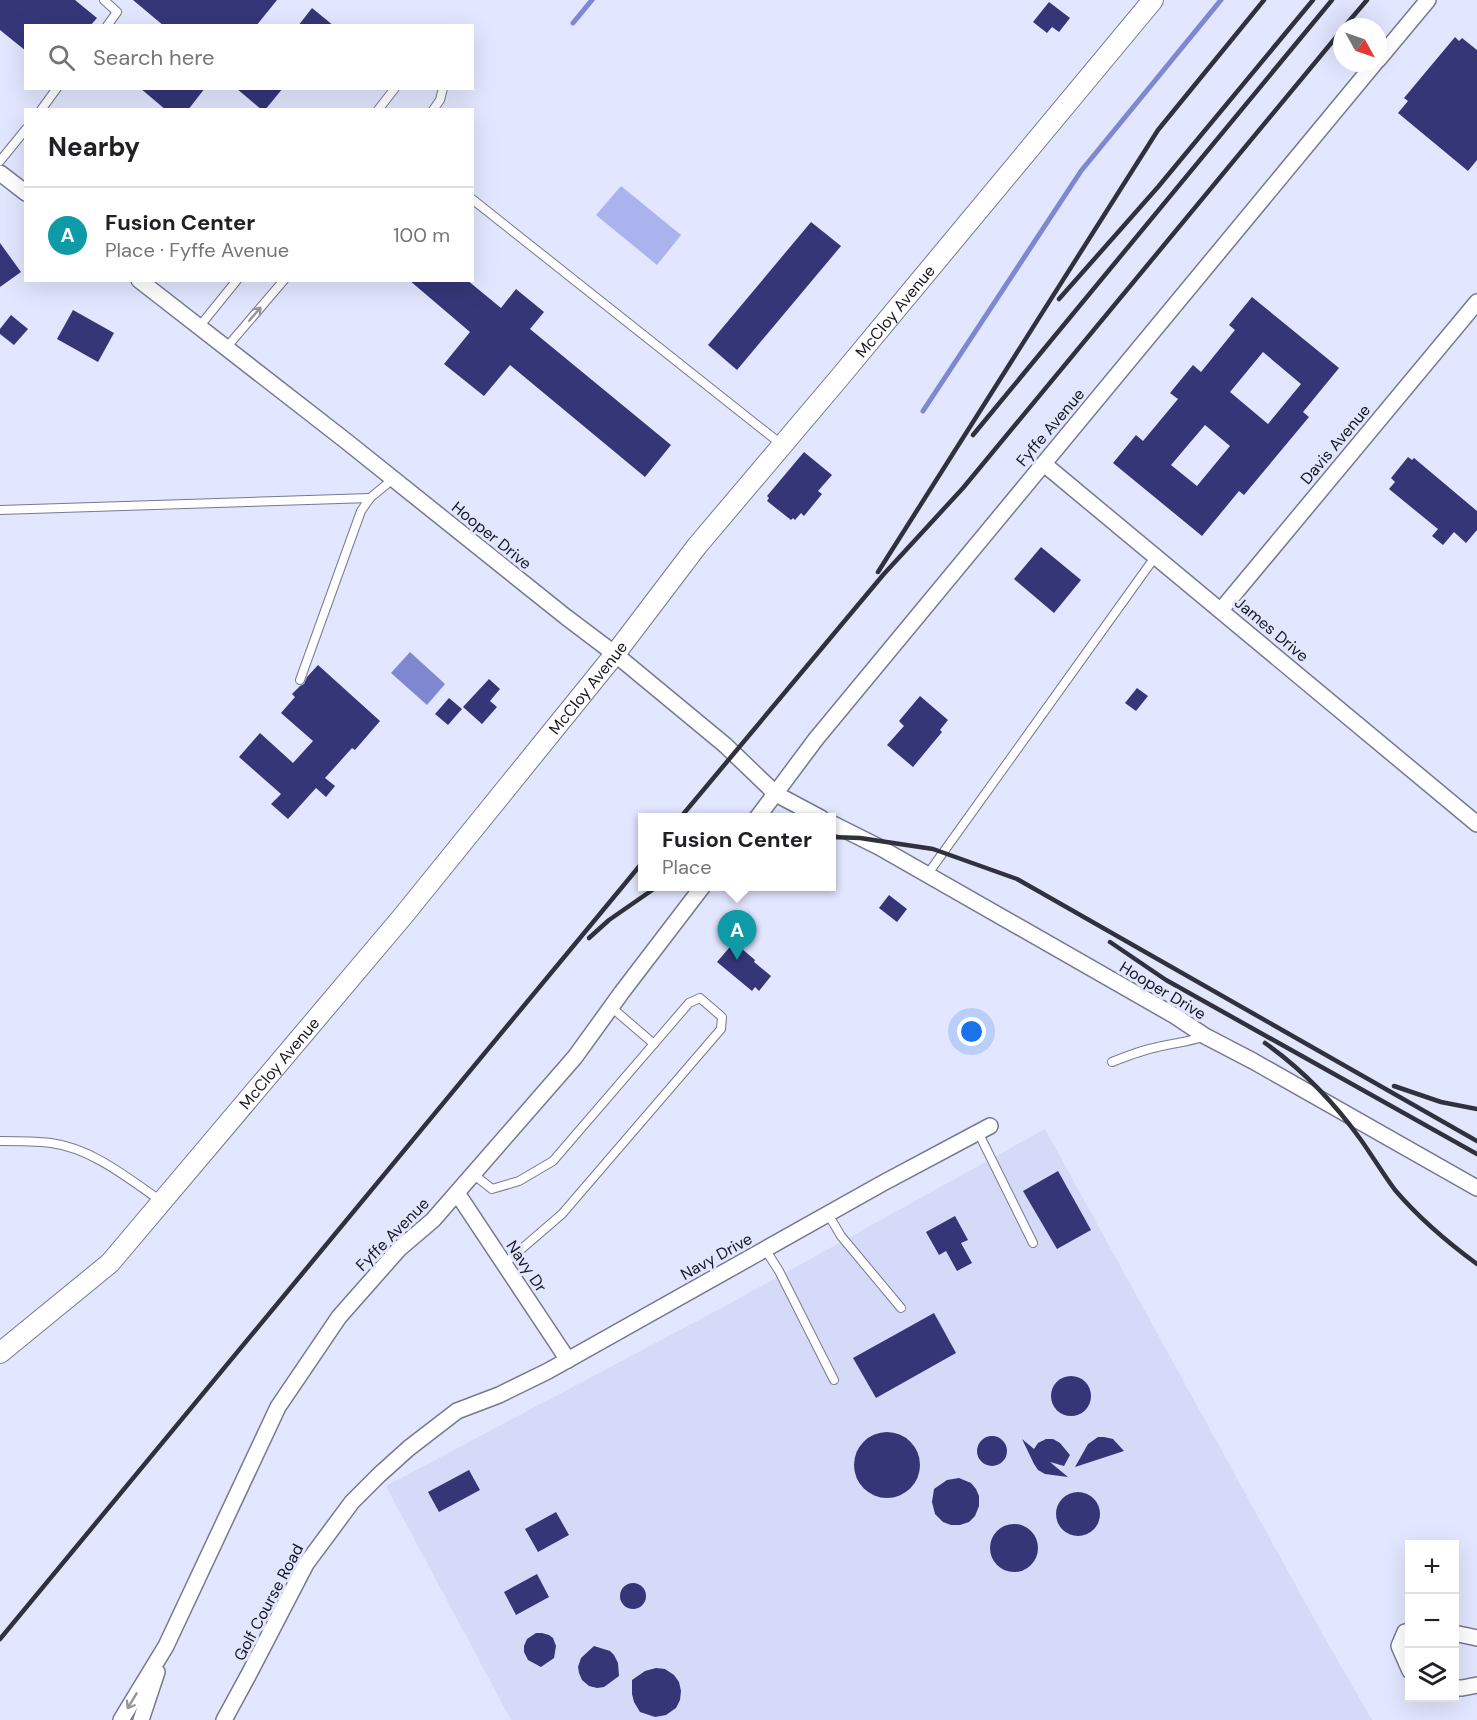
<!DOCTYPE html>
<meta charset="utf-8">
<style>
:root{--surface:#fff;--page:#f2f2f2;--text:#202124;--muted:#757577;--line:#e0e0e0;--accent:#111827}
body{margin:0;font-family:"DM Sans",sans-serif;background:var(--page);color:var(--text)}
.controls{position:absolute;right:18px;bottom:18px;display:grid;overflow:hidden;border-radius:0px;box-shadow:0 6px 24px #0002}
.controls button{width:54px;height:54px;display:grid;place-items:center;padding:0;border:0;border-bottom:2px solid var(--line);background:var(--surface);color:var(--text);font:30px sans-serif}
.compass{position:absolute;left:1333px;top:18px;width:54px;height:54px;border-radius:50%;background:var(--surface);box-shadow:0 6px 24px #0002;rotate:130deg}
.you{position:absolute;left:972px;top:1032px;width:21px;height:21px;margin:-15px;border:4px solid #fff;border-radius:50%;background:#1a73e8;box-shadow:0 0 0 9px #1a73e833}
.badge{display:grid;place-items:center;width:39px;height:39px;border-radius:50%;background:var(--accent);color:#fff;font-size:20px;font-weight:700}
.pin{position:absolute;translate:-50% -50px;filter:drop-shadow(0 2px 3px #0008)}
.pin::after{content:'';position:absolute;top:32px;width:21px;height:18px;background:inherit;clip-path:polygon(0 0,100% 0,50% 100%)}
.popup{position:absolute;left:638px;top:813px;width:198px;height:78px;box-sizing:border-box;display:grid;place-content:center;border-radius:0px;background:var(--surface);filter:drop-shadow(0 2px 4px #0005);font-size:20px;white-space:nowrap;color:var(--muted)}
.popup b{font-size:22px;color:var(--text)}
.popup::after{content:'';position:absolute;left:50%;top:100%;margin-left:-12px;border:12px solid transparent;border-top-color:var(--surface)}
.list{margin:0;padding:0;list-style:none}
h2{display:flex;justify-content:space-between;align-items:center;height:78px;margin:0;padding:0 24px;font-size:26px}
h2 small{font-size:20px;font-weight:400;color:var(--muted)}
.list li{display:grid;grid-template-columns:39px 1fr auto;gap:18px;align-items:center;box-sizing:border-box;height:96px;padding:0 24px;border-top:2px solid var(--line)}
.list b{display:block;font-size:22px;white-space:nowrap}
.list p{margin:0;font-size:20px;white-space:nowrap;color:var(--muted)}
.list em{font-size:20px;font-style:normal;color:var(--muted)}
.icon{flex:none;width:33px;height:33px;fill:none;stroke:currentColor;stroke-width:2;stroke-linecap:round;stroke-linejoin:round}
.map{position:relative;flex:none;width:1477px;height:1720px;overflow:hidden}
.search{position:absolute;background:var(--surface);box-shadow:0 6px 24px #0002;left:24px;top:24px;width:450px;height:66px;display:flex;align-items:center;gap:15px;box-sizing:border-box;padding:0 21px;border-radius:0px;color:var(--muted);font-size:22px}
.panel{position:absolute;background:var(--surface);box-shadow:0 6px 24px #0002;left:24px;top:108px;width:450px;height:174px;border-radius:0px}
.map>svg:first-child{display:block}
.built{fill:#d5daf9}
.green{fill:#abb3ef}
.water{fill:#7f87d1}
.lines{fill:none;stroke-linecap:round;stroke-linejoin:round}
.stream{stroke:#7f87d1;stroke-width:5}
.building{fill:#343678;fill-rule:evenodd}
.service-casing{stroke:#76798f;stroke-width:10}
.minor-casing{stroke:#76798f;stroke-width:18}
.tertiary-casing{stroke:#76798f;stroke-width:22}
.service{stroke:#fff;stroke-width:8}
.minor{stroke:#fff;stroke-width:15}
.tertiary{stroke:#fff;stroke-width:20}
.rail{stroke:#30313b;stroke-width:4.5}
.oneway{stroke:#96979a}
.labels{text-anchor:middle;stroke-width:6;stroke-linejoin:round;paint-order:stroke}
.street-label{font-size:16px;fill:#16171f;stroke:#e2e6fe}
</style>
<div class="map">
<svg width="1477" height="1720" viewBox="0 0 1477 1720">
<rect width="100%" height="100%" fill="#e2e6fe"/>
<path class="built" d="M 1045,1129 L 1323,1635 L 1372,1720 L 511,1720 L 386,1486 L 729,1304 Z"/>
<path class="green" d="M 621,186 L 681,235 L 657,265 L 596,215 Z"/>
<path class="water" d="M 410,652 L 445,684 L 427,705 L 391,673 Z"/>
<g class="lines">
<g class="stream">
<path d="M 573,23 L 592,0"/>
<path d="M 923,411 L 1081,171 L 1221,0"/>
</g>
</g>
<g class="building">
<path d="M 0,0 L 75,0 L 97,18 L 90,26 L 26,26 L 26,51 L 0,30 Z"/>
<path d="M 133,0 L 277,0 L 256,26 L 164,26 Z"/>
<path d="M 1049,2 L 1070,18 L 1059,32 L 1052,27 L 1047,33 L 1033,22 Z"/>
<path d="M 312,8 L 334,26 L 298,26 Z"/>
<path d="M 1455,37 L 1459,41 L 1462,38 L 1477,50 L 1477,160 L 1468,171 L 1398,113 L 1408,101 L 1404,98 Z"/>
<path d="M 140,88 L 205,88 L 188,110 L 166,110 Z"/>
<path d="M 236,88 L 283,88 L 265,110 L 262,110 Z"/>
<path d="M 811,222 L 841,246 L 737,370 L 708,345 Z"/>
<path d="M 0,243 L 21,272 L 0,287 Z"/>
<path d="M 409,280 L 467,280 L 501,308 L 516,289 L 544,312 L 530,329 L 671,445 L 645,477 L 510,365 L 484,396 L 444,364 L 470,332 Z"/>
<path d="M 1252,297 L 1339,368 L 1303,412 L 1309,417 L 1244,495 L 1239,491 L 1202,536 L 1113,463 L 1136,435 L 1143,441 L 1178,399 L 1170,393 L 1193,365 L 1201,372 L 1235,330 L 1229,325 ZM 1263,352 L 1301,384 L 1268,424 L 1230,392 ZM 1205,425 L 1230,446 L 1197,486 L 1171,465 Z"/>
<path d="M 73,310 L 114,333 L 98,362 L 57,339 Z"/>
<path d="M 11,315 L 28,329 L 14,345 L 0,334 L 0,329 Z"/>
<path d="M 804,452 L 832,475 L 818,491 L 822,494 L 804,516 L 801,513 L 795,520 L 793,518 L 791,520 L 767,501 L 769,498 L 767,496 Z"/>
<path d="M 1408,457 L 1412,460 L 1414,458 L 1477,511 L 1477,530 L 1466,543 L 1454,532 L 1443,545 L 1432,536 L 1438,529 L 1389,489 L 1395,482 L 1391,478 Z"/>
<path d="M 1041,547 L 1081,580 L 1054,613 L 1014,579 Z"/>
<path d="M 318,665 L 380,721 L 355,750 L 352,748 L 325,778 L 335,786 L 326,797 L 316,788 L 288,819 L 271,804 L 281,794 L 239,757 L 260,733 L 293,763 L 313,741 L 281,713 L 295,697 L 292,694 L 300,686 L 304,684 L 307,677 Z"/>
<path d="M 489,679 L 500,689 L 490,701 L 497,707 L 482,724 L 463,707 Z"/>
<path d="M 1137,688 L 1148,696 L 1136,711 L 1125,703 Z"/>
<path d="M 920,696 L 948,720 L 940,730 L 942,732 L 913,767 L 887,745 L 904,726 L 899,721 Z"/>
<path d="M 449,698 L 462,709 L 448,725 L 435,714 Z"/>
<path d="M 889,895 L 907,909 L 897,922 L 879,908 Z"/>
<path d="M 734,942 L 755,960 L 754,962 L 771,976 L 759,991 L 755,987 L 752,991 L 717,962 Z"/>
<path d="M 1058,1171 L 1091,1230 L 1057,1249 L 1023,1191 Z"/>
<path d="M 955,1216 L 968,1240 L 961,1243 L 972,1263 L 957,1271 L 946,1251 L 939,1255 L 926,1232 Z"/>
<path d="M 934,1313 L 956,1353 L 876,1398 L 853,1358 Z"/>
<circle cx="1071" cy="1396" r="20"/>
<circle cx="887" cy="1465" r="33"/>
<circle cx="992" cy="1451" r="15"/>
<path d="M 1098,1437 L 1104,1437 L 1113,1439 L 1124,1451 L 1075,1467 L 1088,1444 Z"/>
<path d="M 1022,1439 L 1034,1449 L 1038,1443 L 1046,1439 L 1053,1439 L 1060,1443 L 1070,1455 L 1064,1466 L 1050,1462 L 1068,1477 L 1045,1474 L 1038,1470 L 1034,1464 Z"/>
<path d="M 469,1470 L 480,1490 L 439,1512 L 428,1492 Z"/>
<path d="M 959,1478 L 971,1483 L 976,1489 L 979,1496 L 979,1506 L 975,1516 L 969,1522 L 960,1525 L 951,1525 L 943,1522 L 935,1514 L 932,1502 L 934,1489 L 947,1480 Z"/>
<circle cx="1078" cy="1514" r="22"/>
<path d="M 556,1512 L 569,1535 L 538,1552 L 525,1529 Z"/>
<circle cx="1014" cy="1548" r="24"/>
<path d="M 537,1574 L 549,1597 L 516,1615 L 504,1592 Z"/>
<circle cx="633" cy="1596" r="13"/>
<path d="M 536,1633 L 542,1633 L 549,1635 L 553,1638 L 556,1646 L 554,1658 L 541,1667 L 528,1660 L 524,1652 L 524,1646 L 527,1639 Z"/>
<path d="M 594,1646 L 610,1651 L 614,1655 L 618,1663 L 619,1676 L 604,1687 L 597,1688 L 589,1686 L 582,1680 L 579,1673 L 578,1667 L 581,1658 Z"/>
<path d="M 656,1668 L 665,1669 L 674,1675 L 679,1682 L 681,1691 L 680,1700 L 676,1708 L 666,1715 L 655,1717 L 640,1712 L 634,1702 L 632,1694 L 632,1680 L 645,1671 Z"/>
</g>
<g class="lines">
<g class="service-casing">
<g id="service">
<path d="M 104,0 L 117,12 L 107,26"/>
<path d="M 41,110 L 57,88"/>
<path d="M 378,110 L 395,88"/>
<path d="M 433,110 L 440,100 L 443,88"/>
<path d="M 0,161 L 26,129"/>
<path d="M 472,199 L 781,444"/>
<path d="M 199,327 L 237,280"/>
<path d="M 226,348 L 284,280"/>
<path d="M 0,510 L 370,498"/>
<path d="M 300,680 L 361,511 L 370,498 L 393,479"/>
<path d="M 927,875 L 1155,557"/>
<path d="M 611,1007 L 654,1044"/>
<path d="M 1112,1062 C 1127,1056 1142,1050 1158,1047 C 1174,1043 1189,1042 1205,1036"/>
<path d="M 978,1132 L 1033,1243"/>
<path d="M 0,1141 C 17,1141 34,1141 51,1143 C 91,1148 128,1178 161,1201"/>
<path d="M 473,1174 L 492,1189 L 519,1181 L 553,1161 L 689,1003 L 700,998 L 722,1017 L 721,1029 L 562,1214 L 504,1264"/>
<path d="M 828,1214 L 841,1236 L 901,1308"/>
<path d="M 765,1249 L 779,1271 L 834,1380"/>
</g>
</g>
<g class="minor-casing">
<g id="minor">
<path d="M 1378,60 L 1428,0"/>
<path d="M 0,173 L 26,193"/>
<path d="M 139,280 L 346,441 L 566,617 L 615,654 L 725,745 L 776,794 L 821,818"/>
<path d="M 1044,464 L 1477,824"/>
<path d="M 1221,610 L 1477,302"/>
<path d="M 757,818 L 816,739 L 1375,63"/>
<path d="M 831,823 L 879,847 L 1175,1016 L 1205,1036 L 1253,1061 L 1477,1188"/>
<path d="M 457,1193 L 568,1360"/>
<path d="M 1410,1631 L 1405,1632 L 1399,1646 L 1410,1671"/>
<path d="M 1454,1633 L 1477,1638"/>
<path d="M 1454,1688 L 1462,1688 L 1477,1685"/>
<path d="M 121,1720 L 166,1646 L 278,1407 L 339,1317 L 399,1249 L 433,1220 L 575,1057 L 622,992 L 703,886"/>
<path d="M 141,1720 L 157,1672"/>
<path d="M 224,1720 L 249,1674 L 306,1564 L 352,1502 L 379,1475 L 409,1448 L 457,1411 L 499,1395 L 548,1371 L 883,1183 L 990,1126"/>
</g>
</g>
<g class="tertiary-casing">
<g id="tertiary">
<path id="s1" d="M 0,1353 L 110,1263 L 403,916 L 615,654 L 697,546 L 840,377 L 1153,0"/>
</g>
</g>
<use href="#service" class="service"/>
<use href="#minor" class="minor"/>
<use href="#tertiary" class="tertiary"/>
<g class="rail">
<path d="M 1344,27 L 1367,0"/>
<path d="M 1059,299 L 1158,187 L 1313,0"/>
<path d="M 973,435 L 1332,0"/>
<path d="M 878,572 L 1158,130 L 1264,0"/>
<path d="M 680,818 L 883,575 L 963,488 L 1342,30"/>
<path d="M 831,837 L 860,838 L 933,849 L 1017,879 L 1477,1141"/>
<path d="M 589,938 L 609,920 L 658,886"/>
<path d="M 1110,942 L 1166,980 L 1477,1154"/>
<path d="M 1265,1043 C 1303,1070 1334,1102 1361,1140 C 1373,1157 1383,1174 1395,1190 C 1419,1218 1447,1242 1477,1264"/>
<path d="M 1394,1086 L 1441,1102 L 1477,1109"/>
<path d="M 0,1639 L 642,863"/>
</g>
</g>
<defs><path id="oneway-shaft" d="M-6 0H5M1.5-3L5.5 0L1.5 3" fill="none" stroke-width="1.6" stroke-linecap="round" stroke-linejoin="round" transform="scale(1.5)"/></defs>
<g class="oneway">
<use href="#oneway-shaft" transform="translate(255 314) rotate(-49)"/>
<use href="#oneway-shaft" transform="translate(132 1701) rotate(121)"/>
</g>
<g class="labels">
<g class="street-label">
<text dy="6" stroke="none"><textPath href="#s1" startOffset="1376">McCloy Avenue</textPath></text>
<text transform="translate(1050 427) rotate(-50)" y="6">Fyffe Avenue</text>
<text transform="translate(1335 444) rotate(-50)" y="6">Davis Avenue</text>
<text transform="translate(492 535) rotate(39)" y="6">Hooper Drive</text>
<text transform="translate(1272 629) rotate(40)" y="6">James Drive</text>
<text dy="6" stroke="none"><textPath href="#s1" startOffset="890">McCloy Avenue</textPath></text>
<text transform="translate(1163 990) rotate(31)" y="6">Hooper Drive</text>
<text dy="6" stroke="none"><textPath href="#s1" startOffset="404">McCloy Avenue</textPath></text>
<text transform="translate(392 1234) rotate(-45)" y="6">Fyffe Avenue</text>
<text transform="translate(716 1256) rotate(-29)" y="6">Navy Drive</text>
<text transform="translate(527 1266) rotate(56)" y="6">Navy Dr</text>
<text transform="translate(268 1602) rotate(-62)" y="6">Golf Course Road</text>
</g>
</g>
</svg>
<div class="controls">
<button>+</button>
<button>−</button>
<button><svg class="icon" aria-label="layers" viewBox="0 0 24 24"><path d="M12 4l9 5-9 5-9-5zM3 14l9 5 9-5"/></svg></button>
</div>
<svg class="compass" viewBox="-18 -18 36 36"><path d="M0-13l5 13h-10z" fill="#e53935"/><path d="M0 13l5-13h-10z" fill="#757577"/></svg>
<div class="you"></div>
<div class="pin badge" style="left:737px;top:960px;background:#0f9aa8">A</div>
<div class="popup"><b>Fusion Center</b>Place</div>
<div class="search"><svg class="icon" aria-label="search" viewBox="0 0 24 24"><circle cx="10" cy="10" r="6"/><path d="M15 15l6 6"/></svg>Search here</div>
<section class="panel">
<h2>Nearby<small></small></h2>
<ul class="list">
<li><span class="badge" style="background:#0f9aa8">A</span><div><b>Fusion Center</b><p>Place · Fyffe Avenue</p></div><em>100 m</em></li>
</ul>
</section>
</div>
